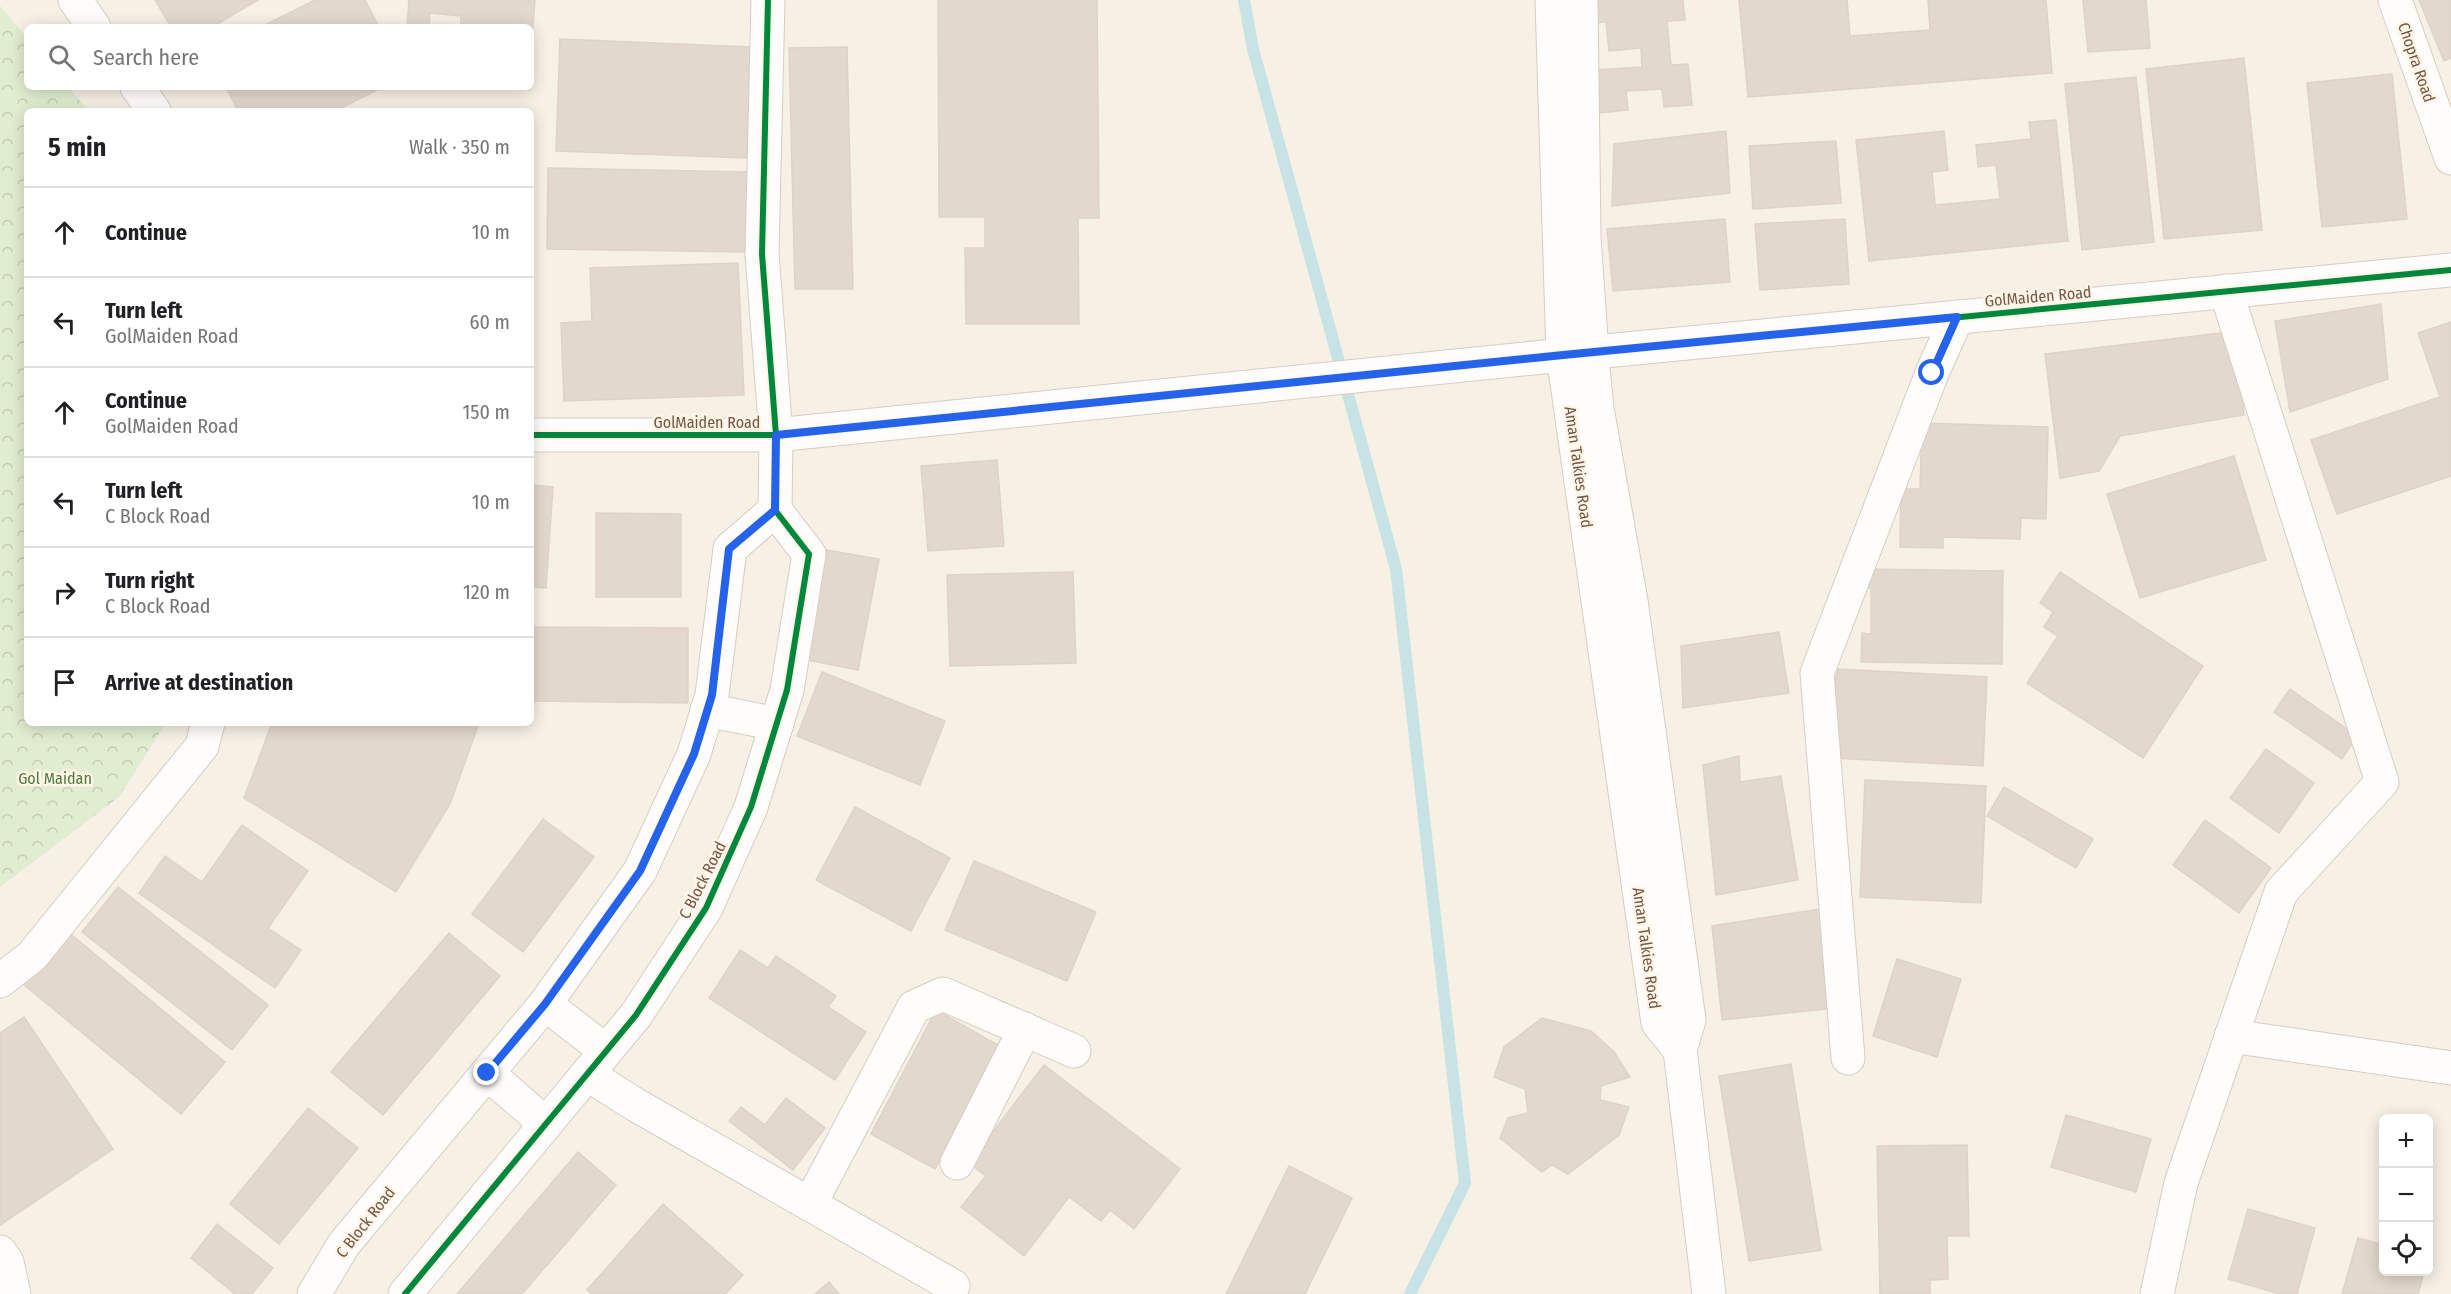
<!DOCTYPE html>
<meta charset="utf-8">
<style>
:root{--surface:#fff;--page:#f2f2f2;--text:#202124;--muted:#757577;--line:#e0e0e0}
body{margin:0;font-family:"Fira Sans Condensed",sans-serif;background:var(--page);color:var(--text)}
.controls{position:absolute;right:18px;bottom:18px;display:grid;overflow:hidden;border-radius:9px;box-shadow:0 3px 15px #0003}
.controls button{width:54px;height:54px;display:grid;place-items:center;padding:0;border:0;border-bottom:2px solid var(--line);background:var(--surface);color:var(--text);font:30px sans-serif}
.stop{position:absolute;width:18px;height:18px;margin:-14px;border:4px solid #2563eb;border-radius:50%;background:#fff}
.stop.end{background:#2563eb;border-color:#fff;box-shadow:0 2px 6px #0008}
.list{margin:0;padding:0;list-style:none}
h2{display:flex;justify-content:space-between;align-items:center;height:78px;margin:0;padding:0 24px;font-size:26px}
h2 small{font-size:20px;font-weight:400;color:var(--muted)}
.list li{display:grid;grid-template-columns:39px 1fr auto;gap:18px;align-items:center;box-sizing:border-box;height:90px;padding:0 24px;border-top:2px solid var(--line)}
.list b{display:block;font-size:22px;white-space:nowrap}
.list p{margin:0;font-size:20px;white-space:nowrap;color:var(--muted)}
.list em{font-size:20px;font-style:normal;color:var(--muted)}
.icon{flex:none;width:33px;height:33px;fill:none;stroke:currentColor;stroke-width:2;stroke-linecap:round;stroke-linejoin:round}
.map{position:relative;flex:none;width:2451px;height:1294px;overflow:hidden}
.search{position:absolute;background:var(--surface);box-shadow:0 3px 15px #0003;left:24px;top:24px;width:510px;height:66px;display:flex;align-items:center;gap:15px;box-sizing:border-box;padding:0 21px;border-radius:9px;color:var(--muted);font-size:22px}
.panel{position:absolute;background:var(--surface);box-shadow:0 3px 15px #0003;left:24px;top:108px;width:510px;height:618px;border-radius:9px}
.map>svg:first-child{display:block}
.park{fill:url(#park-crowns)}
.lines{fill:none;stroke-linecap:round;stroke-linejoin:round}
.stream{stroke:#c8e3e6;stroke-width:12}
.building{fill:#e2d8cd;stroke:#dfd3c8;stroke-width:1.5}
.minor-casing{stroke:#d7cdc4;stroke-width:35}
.tertiary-casing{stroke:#d7cdc4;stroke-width:35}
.minor{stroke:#fefdfb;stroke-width:33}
.tertiary{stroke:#fefdfb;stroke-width:33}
.cycleway-casing{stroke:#fff5e6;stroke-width:10}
.cycleway{stroke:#00873e;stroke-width:6}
.route{stroke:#2563eb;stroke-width:8}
.labels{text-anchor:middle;stroke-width:5;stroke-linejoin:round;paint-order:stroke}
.street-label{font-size:16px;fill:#735747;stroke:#fff5e6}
.park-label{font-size:16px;fill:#4f793f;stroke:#fff5e6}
</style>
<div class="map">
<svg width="2451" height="1294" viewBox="0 0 2451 1294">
<defs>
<pattern id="park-crowns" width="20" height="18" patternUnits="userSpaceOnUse" patternTransform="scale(1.5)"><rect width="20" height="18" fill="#e1edd0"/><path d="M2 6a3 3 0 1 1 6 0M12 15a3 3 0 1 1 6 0" fill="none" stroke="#c4cdb4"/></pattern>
</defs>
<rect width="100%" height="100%" fill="#f6f0e5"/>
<path class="park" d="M 0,6 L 27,38 L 27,87 L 68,87 L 89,111 L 27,111 L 27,723 L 166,723 L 119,797 L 0,887 Z"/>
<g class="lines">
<path class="stream" d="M 1244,0 L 1253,49 L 1396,569 L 1465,1183 L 1410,1294"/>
</g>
<g class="building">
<path d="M 155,0 L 258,0 L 212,27 L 171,27 Z"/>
<path d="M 315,0 L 365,0 L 379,27 L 261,27 Z"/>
<path d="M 409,0 L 535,0 L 532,38 L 531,27 L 461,27 L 461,16 L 430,13 L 429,27 L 407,27 Z"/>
<path d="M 938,0 L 1097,0 L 1099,218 L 1078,218 L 1079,324 L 966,324 L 965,248 L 985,248 L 985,217 L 939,217 Z"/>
<path d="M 1590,0 L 1683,0 L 1685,20 L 1667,21 L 1671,65 L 1688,64 L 1692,105 L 1664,107 L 1662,89 L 1626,91 L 1628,110 L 1599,113 L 1595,70 L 1642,67 L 1641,48 L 1609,51 L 1606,22 L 1591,23 Z"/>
<path d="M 1739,0 L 1847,0 L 1850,36 L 1930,30 L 1928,0 L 2046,0 L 2052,73 L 1748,97 Z"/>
<path d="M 2083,0 L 2146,0 L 2150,48 L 2088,52 Z"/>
<path d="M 2419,0 L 2451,0 L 2451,58 L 2444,61 Z"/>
<path d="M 560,39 L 750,47 L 747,158 L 556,151 Z"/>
<path d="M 847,47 L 853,289 L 795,289 L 789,48 Z"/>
<path d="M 2244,58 L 2262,230 L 2164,239 L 2146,69 Z"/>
<path d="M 2392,74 L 2407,219 L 2322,227 L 2307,83 Z"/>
<path d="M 2136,77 L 2154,242 L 2082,250 L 2065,84 Z"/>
<path d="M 226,87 L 383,87 L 335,111 L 238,111 Z"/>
<path d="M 2056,120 L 2068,241 L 1869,261 L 1856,140 L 1944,131 L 1948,170 L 1932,172 L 1935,205 L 2000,199 L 1996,165 L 1978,167 L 1976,145 L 2031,139 L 2029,122 Z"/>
<path d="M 1726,131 L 1730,193 L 1612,206 L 1614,144 Z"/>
<path d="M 1836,141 L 1841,203 L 1753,209 L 1749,146 Z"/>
<path d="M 548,168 L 749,172 L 748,252 L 547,249 Z"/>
<path d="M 1725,219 L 1730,282 L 1613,291 L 1607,229 Z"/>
<path d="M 1845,219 L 1849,284 L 1760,290 L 1755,224 Z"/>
<path d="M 738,263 L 744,395 L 564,401 L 561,323 L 592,321 L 590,268 Z"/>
<path d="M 2381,304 L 2388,379 L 2290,412 L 2275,321 Z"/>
<path d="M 2451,322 L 2451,476 L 2337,514 L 2311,440 L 2440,397 L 2418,333 Z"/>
<path d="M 2237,331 L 2244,415 L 2120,436 L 2099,471 L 2060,478 L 2045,354 Z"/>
<path d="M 1922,423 L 2048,427 L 2046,519 L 2021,518 L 2020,539 L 1943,537 L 1943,548 L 1900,547 L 1901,489 L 1920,489 Z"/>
<path d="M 2234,456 L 2266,560 L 2140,598 L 2107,494 Z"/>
<path d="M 997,460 L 1004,546 L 928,551 L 921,466 Z"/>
<path d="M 531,485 L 553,487 L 546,588 L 531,587 Z"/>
<path d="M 596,513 L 681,514 L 681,597 L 596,597 Z"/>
<path d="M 821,549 L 879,559 L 858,670 L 802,659 Z"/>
<path d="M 1863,569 L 2003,571 L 2002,664 L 1861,662 L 1862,633 L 1871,634 L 1871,588 L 1862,588 Z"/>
<path d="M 1073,572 L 1076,663 L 950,666 L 947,575 Z"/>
<path d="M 2060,572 L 2203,666 L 2143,758 L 2027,683 L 2058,636 L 2044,627 L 2053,612 L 2040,603 Z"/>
<path d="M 531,627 L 688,628 L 688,703 L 531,701 Z"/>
<path d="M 1779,632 L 1789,693 L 1683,708 L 1681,646 Z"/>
<path d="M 1838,669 L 1987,677 L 1983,766 L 1834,758 L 1833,690 Z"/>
<path d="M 822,672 L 945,721 L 920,785 L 797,736 Z"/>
<path d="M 2290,689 L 2357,736 L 2342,759 L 2274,712 Z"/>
<path d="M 272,723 L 479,723 L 450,804 L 396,892 L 244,798 Z"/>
<path d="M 2266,749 L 2314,783 L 2279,833 L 2230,798 Z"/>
<path d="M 1739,756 L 1740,782 L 1781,776 L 1798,880 L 1716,895 L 1703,765 Z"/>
<path d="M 1865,780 L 1986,786 L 1981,903 L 1860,897 Z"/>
<path d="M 2004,787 L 2093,839 L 2076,868 L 1987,816 Z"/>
<path d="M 855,807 L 950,858 L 911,931 L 816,880 Z"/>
<path d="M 543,819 L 594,857 L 523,952 L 472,914 Z"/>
<path d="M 2205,820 L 2271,868 L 2239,913 L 2173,865 Z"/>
<path d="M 242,825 L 308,871 L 268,928 L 301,950 L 275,988 L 139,893 L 165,856 L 202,882 Z"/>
<path d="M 974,861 L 1096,912 L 1067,981 L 945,930 Z"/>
<path d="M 118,887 L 268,1005 L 232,1050 L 82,932 Z"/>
<path d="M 1820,909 L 1836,1008 L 1722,1020 L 1712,926 Z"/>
<path d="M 67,931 L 225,1062 L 181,1114 L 23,984 Z"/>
<path d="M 449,933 L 500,976 L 383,1115 L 331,1072 Z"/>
<path d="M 740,950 L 768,968 L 776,956 L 836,996 L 828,1007 L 866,1032 L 835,1080 L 709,998 Z"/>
<path d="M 1897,959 L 1961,979 L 1937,1057 L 1873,1036 Z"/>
<path d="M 936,1010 L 1003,1048 L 935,1169 L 871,1134 Z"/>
<path d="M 24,1017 L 113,1149 L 0,1225 L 0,1033 Z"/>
<path d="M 1542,1018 L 1591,1031 L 1614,1052 L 1630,1077 L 1601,1086 L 1600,1100 L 1629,1107 L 1619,1135 L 1568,1174 L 1552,1165 L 1542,1172 L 1500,1138 L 1508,1118 L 1528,1113 L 1525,1089 L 1494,1077 L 1504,1047 Z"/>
<path d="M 1791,1064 L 1821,1250 L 1749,1261 L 1719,1076 Z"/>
<path d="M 1044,1065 L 1180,1169 L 1134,1229 L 1110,1210 L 1101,1221 L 1069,1197 L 1024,1256 L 961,1207 L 986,1176 L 969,1163 Z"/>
<path d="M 786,1098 L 825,1128 L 793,1170 L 729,1121 L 741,1107 L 765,1125 Z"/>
<path d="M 308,1108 L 358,1148 L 279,1244 L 230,1204 Z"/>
<path d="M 2066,1115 L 2151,1139 L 2136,1192 L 2051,1167 Z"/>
<path d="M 1967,1145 L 1969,1236 L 1947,1236 L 1948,1279 L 1930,1280 L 1930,1294 L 1880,1294 L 1877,1146 Z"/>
<path d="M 578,1152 L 616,1185 L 522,1294 L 457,1294 Z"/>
<path d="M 1289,1166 L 1352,1198 L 1305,1294 L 1226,1294 Z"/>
<path d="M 663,1204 L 743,1275 L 725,1294 L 592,1294 L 587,1290 Z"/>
<path d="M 2248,1209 L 2315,1228 L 2297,1294 L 2280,1294 L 2228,1279 Z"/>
<path d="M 217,1224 L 273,1268 L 252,1294 L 235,1294 L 191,1258 Z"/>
<path d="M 2358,1238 L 2384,1245 L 2384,1272 L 2424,1272 L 2418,1294 L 2342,1294 Z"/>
<path d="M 829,1282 L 839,1294 L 815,1294 Z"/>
</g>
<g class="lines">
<g class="minor-casing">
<g id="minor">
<path d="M 1552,0 L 1563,355 L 1658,1023 L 1680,1050"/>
<path d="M 1581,0 L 1584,236 L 1593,368 L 1597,408 L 1631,601 L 1689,1020 L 1680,1050 L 1709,1294"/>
<path d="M 2395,0 L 2451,158"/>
<path d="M 2231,1036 L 2451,1068"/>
<path d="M 1848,1058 L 1817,673 L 1932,373 L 1957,317"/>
<path d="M 587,1074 L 636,1105 L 953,1286"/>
<path d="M 957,1163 L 1025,1029"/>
<path d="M 810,1204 L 914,1007 L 943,994 L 1074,1051"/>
<path d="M 0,1252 L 7,1262 L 14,1294"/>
<path d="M 2157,1294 L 2181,1183 L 2281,892 L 2382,782 L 2226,291"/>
</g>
</g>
<g class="tertiary-casing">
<g id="tertiary">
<path d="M 75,0 L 94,27"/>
<path d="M 137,87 L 154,111"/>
<path d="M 531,435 L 776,435 L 1563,355 L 2451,270"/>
<path d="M 707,710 L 777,724"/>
<path d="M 0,981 L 32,956 L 202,746 L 208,723"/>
<path d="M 545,1004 L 606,1051"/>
<path d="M 487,1073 L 546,1124"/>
<path d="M 314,1294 L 344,1244 L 545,1004 L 640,871 L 694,754 L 712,695 L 730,549 L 775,510"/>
<path d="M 405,1294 L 636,1015 L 706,908 L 751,807 L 787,690 L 809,554 L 775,510 L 776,435 L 762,254 L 768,0"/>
</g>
</g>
<use href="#minor" class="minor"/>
<use href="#tertiary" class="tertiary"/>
<g class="cycleway-casing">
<g id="cycleway">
<path d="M 531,435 L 776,435 L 1563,355 L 2451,270"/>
<path d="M 405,1294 L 636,1015 L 706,908 L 751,807 L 787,690 L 809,554 L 775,510 L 776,435 L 762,254 L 768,0"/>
</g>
</g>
<use href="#cycleway" class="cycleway"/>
</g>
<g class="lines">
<path class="route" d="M 487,1073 L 545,1004 L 640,871 L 694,754 L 712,695 L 729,549 L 775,510 L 776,435 L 1563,355 L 1957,317 L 1932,373"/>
</g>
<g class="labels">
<g class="street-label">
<text transform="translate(2417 62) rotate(71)" y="6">Chopra Road</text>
<text transform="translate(2038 296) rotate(-5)" y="6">GolMaiden Road</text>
<text x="707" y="428">GolMaiden Road</text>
<text transform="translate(1579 467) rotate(82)" y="6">Aman Talkies Road</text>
<text transform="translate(702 880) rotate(-63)" y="6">C Block Road</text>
<text transform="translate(1647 948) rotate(82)" y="6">Aman Talkies Road</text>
<text transform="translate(365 1222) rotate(-52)" y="6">C Block Road</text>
</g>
<g class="park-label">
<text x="55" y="784">Gol Maidan</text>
</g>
</g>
</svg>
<div class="controls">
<button>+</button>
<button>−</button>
<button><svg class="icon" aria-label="locate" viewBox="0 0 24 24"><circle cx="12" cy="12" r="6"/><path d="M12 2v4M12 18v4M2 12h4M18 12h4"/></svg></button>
</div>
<div class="stop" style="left:1932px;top:373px"></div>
<div class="stop end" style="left:487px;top:1073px"></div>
<div class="search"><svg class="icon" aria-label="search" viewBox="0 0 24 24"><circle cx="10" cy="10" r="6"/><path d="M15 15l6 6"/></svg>Search here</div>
<section class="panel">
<h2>5 min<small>Walk · 350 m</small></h2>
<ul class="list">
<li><svg class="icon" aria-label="ahead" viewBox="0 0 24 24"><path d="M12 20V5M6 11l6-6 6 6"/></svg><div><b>Continue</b></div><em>10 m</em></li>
<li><svg class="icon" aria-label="left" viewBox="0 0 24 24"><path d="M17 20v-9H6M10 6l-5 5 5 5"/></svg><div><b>Turn left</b><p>GolMaiden Road</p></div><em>60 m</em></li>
<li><svg class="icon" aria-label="ahead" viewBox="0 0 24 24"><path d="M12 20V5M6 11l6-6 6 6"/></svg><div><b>Continue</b><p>GolMaiden Road</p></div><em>150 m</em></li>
<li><svg class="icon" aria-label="left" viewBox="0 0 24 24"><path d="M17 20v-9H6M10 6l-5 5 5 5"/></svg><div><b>Turn left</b><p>C Block Road</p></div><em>10 m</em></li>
<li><svg class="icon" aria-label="right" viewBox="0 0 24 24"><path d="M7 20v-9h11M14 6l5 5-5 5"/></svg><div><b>Turn right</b><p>C Block Road</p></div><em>120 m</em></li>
<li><svg class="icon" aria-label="arrive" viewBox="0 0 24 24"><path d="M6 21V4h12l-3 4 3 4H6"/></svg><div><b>Arrive at destination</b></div></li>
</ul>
</section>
</div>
